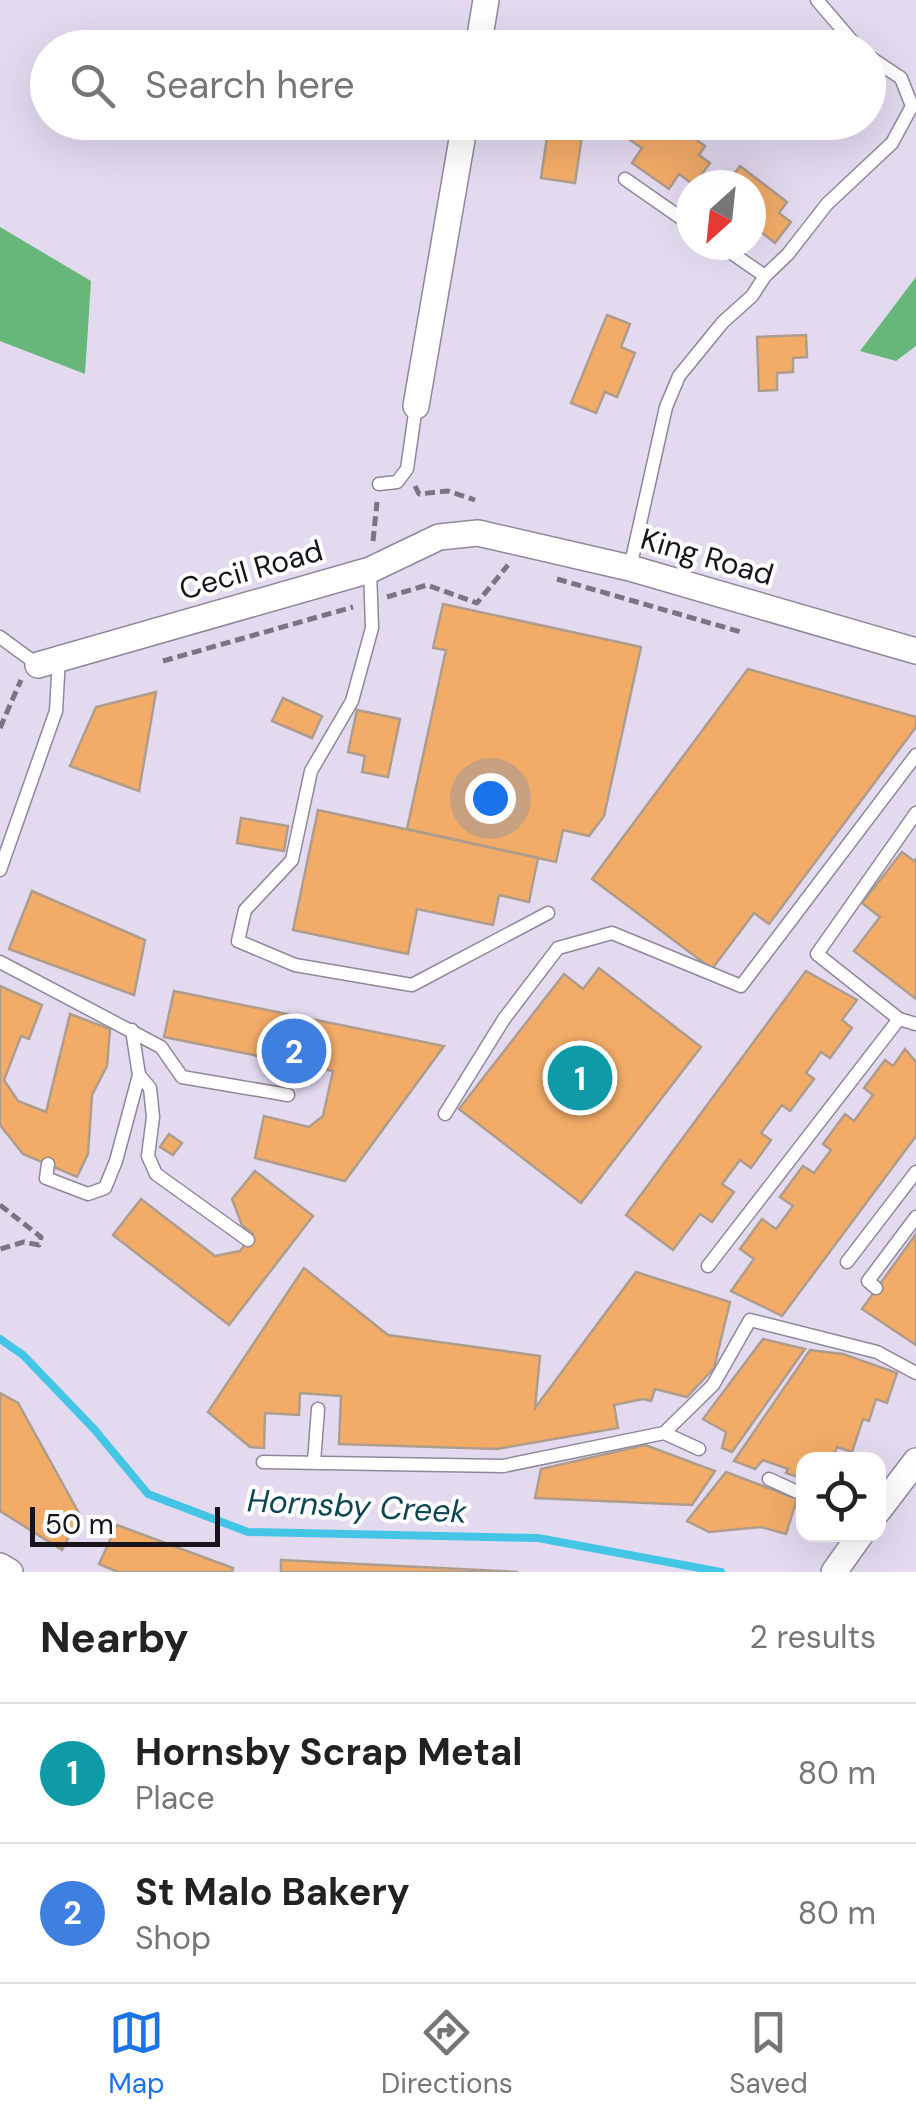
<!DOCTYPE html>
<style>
:root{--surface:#fff;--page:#f6f6f6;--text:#222;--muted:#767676;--line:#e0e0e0;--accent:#1a73e8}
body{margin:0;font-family:"DM Sans",sans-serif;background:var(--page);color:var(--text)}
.controls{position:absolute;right:30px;bottom:30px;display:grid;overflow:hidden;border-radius:20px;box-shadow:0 10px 40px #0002}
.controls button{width:90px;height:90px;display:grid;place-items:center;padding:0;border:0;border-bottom:2px solid var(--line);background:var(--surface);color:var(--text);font:50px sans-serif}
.compass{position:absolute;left:676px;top:170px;width:90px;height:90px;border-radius:50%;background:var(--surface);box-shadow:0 10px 40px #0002;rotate:207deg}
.scale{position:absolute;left:30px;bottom:25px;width:190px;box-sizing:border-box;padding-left:10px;border:5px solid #17141c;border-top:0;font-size:28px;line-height:35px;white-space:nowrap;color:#17141c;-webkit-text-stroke:8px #fff;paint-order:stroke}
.you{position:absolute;left:490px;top:798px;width:35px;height:35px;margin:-25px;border:8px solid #fff;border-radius:50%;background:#1a73e8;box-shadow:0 0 0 15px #1a73e833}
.badge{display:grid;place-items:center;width:65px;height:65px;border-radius:50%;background:var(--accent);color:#fff;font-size:32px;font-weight:700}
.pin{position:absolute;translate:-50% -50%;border:5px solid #fff;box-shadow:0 2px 10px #0006}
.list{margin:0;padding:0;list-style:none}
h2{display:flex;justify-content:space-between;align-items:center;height:130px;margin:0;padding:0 40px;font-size:42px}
h2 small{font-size:32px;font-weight:400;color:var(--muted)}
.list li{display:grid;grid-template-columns:65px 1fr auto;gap:30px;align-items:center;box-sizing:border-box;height:140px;padding:0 40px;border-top:2px solid var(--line)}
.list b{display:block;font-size:38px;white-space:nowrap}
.list p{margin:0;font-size:32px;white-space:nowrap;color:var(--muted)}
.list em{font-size:32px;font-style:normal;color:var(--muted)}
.icon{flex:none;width:55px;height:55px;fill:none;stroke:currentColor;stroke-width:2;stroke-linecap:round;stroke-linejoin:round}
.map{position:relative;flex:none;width:916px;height:1572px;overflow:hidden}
.search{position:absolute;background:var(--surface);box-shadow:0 10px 40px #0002;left:30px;right:30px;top:30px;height:110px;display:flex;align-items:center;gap:25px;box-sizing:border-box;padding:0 35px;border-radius:55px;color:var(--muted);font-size:38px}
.sheet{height:410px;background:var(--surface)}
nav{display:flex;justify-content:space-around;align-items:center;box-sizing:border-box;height:140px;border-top:2px solid var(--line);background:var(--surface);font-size:28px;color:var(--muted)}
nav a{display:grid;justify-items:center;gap:5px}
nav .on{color:var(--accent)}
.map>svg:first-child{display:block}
.forest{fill:#67b77a}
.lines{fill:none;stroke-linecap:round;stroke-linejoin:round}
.stream{stroke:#44c5e6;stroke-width:8}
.building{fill:#f3ac68;stroke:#ae9c8d;stroke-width:2.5}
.service-casing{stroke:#8f879a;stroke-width:15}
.minor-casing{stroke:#8f879a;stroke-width:28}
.path{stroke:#7a7483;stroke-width:5;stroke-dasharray:10 5;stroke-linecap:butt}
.service{stroke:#fff;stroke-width:12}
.minor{stroke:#fff;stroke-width:25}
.labels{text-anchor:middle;stroke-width:8;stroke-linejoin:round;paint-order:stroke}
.street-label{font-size:30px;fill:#17141c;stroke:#fff}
.water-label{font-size:32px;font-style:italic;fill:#0d4653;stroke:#fff}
</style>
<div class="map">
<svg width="916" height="1572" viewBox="0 0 916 1572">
<rect width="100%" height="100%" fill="#e3daf0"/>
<g class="forest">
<path d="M 0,227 L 91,281 L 85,374 L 0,341 Z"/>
<path d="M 916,277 L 916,346 L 896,361 L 860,351 Z"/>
</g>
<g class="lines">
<path class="stream" d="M 0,1339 L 23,1355 L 94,1429 L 148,1494 L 248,1532 L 538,1538 L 721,1572"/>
</g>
<g class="building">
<path d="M 567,122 L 584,122 L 575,183 L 541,178 L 548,130 L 565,132 Z"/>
<path d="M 634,122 L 656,122 L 668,131 L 673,123 L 705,146 L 699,155 L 710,163 L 694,185 L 679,174 L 669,189 L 632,163 L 642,148 L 624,136 Z"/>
<path d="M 740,166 L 787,202 L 779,213 L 791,222 L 775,243 L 761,232 L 751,246 L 750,245 L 751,185 L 726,185 Z"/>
<path d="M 607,315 L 630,324 L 621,347 L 635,353 L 617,397 L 605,392 L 596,413 L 571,403 Z"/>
<path d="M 806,335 L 807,357 L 793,358 L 793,372 L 777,373 L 777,390 L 759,391 L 757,337 Z"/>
<path d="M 443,604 L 641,647 L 604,816 L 589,836 L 563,830 L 556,862 L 407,829 L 446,650 L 433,648 Z"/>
<path d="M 748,669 L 916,717 L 916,727 L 769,924 L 754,913 L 712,969 L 592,879 Z"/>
<path d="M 156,692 L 139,791 L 70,766 L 96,707 Z"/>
<path d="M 283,698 L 322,716 L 312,738 L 272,721 Z"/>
<path d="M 357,710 L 400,719 L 388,777 L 362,772 L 365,756 L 348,752 Z"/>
<path d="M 318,810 L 538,858 L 529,902 L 499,895 L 493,925 L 417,909 L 408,954 L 293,930 Z"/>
<path d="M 241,818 L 288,826 L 284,851 L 237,843 Z"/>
<path d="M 902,852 L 914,861 L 916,859 L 916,999 L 854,951 L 880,917 L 862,903 Z"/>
<path d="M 32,891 L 145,940 L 134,995 L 9,949 Z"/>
<path d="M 599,968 L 701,1047 L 581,1203 L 459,1109 L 564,974 L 583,989 Z"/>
<path d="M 806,971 L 857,1000 L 842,1020 L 852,1028 L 830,1058 L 821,1052 L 806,1073 L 814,1079 L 790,1111 L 782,1105 L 761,1133 L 771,1140 L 751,1168 L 740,1160 L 722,1184 L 734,1192 L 712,1222 L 700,1214 L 673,1250 L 626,1215 Z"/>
<path d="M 0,986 L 42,1005 L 29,1039 L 21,1036 L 4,1080 L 18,1101 L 46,1112 L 70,1014 L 110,1029 L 107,1066 L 92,1095 L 88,1154 L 77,1177 L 23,1154 L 0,1125 Z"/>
<path d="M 174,991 L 444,1046 L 345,1181 L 255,1158 L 264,1116 L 309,1127 L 323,1116 L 333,1071 L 164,1037 Z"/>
<path d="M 905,1049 L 916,1062 L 916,1136 L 782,1316 L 731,1291 L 754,1259 L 740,1249 L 762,1219 L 776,1229 L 793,1206 L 780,1197 L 803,1166 L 814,1173 L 831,1150 L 823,1144 L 845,1114 L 854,1121 L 873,1095 L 864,1088 L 885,1060 L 893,1066 Z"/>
<path d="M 169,1134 L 182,1143 L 173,1155 L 160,1147 Z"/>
<path d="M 255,1171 L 313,1216 L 229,1325 L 113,1235 L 141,1199 L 215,1256 L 240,1251 L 253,1234 L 242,1225 L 232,1199 Z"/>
<path d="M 916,1234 L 916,1345 L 862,1309 Z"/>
<path d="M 304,1268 L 388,1335 L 540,1356 L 535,1408 L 636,1272 L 730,1302 L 714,1368 L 687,1397 L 655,1389 L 651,1401 L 643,1399 L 614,1405 L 618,1428 L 497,1449 L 339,1444 L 341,1396 L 300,1393 L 299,1415 L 265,1413 L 264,1448 L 250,1447 L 208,1412 Z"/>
<path d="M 763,1339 L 805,1349 L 732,1452 L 722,1448 L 726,1432 L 703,1419 Z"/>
<path d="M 810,1350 L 843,1354 L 897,1373 L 887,1403 L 876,1399 L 869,1421 L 863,1419 L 852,1452 L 837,1447 L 832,1460 L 804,1460 L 804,1479 L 786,1473 L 788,1469 L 763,1460 L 755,1469 L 734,1461 Z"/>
<path d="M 0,1393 L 18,1403 L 80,1515 L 62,1550 L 0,1511 Z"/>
<path d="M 645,1445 L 715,1471 L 692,1505 L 535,1498 L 541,1469 Z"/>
<path d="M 726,1472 L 797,1499 L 786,1534 L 761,1527 L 709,1532 L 687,1521 Z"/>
<path d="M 117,1525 L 233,1568 L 232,1572 L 118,1572 L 99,1564 Z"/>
<path d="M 281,1560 L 518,1572 L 281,1572 Z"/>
</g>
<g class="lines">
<g class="service-casing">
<g id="service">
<path d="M 817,0 L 858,48"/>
<path d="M 625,179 L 691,225"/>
<path d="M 720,245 L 765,276"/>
<path d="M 379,484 L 397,482 L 407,469 L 416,406"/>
<path d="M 630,568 L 666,407 L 679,376 L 723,322 L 752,296 L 765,276 L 788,254 L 827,204 L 892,143 L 912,106 L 901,78 L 868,56"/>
<path d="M 370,570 L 372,628 L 352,701 L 311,771 L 292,860 L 245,910 L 238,941 L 295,965 L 412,985 L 548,913"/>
<path d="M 0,637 L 38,665"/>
<path d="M 0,870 L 56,711 L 59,658"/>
<path d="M 0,962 L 161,1047 L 182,1077 L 288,1095"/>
<path d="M 899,1019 L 817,954 L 916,813"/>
<path d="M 132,1030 L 139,1075 L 150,1088 L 153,1117 L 148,1156 L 156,1174 L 248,1240"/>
<path d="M 445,1114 L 504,1019 L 558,948 L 612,933 L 741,986 L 916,755"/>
<path d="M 48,1164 L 46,1178 L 88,1194 L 105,1188 L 116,1161 L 139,1075"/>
<path d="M 847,1262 L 916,1172"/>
<path d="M 708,1266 L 899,1019 L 916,1024"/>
<path d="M 876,1288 L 868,1281 L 916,1217"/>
<path d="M 699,1449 L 664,1433 L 713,1385 L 750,1320 L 877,1352 L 916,1373"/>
<path d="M 263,1462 L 503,1466 L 664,1433"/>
<path d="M 314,1462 L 318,1409"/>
<path d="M 769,1479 L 804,1495"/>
</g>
</g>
<g class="minor-casing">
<g id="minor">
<path d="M 478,48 L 486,0"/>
<path d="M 416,406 L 465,122"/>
<path d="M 38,665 L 370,570 L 439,537 L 478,533 L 630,568 L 916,651"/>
<path d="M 878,1511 L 916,1461"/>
<path d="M 0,1566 L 10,1572"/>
<path d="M 834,1572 L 861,1534"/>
</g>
</g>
<g class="path">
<path d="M 415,486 L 419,494 L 448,491 L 475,500"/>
<path d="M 373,541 L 377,502"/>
<path d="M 557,579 L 741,632"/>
<path d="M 387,597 L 427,585 L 477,603 L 508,565"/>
<path d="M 163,661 L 353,607"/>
<path d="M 0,728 L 21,680"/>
<path d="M 0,1205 L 41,1237 L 39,1245 L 24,1242 L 0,1249"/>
</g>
<use href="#service" class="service"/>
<use href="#minor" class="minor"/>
</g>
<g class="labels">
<g class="street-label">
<text transform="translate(707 557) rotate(16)" y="10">King Road</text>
<text transform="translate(251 570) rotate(-16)" y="10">Cecil Road</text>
</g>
<g class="water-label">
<text transform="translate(357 1506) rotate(3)" y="11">Hornsby Creek</text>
</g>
</g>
</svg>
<div class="controls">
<button><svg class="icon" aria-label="locate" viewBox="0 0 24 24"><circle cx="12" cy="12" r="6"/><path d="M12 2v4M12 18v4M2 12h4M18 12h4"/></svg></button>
</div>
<svg class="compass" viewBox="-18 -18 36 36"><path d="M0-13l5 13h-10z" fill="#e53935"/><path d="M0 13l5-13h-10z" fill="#767676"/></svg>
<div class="scale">50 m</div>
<div class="you"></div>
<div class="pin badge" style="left:580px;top:1078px;background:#0f9aa8">1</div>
<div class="pin badge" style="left:294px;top:1051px;background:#3f7fe0">2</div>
<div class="search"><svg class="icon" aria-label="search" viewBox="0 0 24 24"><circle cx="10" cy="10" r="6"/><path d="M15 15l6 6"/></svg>Search here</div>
</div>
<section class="sheet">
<h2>Nearby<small>2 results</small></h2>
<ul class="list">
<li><span class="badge" style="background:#0f9aa8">1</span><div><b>Hornsby Scrap Metal</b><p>Place</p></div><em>80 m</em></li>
<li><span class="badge" style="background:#3f7fe0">2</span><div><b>St Malo Bakery</b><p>Shop</p></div><em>80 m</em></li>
</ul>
</section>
<nav>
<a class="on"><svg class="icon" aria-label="map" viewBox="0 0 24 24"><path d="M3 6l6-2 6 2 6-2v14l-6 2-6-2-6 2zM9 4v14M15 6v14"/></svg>Map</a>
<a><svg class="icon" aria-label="directions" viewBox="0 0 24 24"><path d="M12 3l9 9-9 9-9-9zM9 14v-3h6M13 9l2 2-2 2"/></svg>Directions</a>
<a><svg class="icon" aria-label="saved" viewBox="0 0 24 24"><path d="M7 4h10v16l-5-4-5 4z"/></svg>Saved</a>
</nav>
